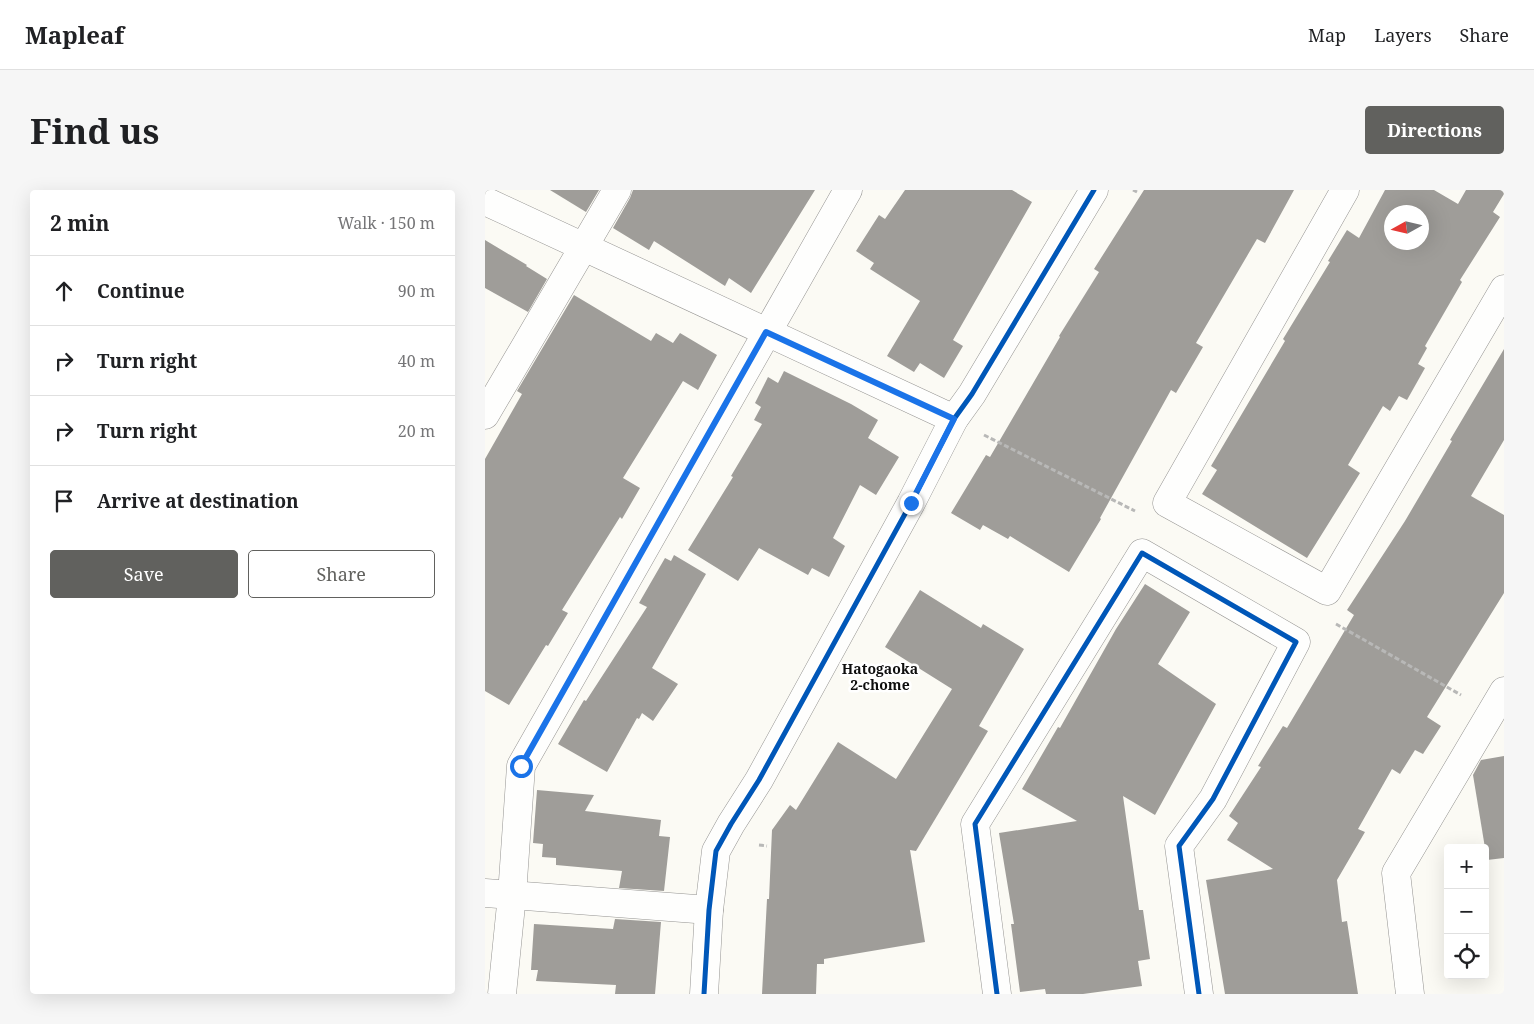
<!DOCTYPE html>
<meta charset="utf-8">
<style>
:root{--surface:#fff;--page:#f6f6f6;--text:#202124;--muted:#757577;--line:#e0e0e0;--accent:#61615e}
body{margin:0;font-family:"Noto Serif",serif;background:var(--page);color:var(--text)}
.controls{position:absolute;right:15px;bottom:15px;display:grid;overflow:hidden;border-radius:5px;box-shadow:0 5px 20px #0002}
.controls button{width:45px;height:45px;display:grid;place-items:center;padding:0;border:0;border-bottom:1px solid var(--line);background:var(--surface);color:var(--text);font:25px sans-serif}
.compass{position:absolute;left:899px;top:15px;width:45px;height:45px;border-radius:50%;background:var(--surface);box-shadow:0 5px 20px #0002;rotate:262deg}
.stop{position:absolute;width:15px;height:15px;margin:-11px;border:4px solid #1a73e8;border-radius:50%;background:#fff}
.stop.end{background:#1a73e8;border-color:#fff;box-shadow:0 1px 5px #0008}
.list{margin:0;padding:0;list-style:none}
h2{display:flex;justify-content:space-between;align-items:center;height:65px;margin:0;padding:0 20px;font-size:21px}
h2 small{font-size:16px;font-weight:400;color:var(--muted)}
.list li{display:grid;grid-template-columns:32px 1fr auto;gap:15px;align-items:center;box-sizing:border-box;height:70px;padding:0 20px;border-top:1px solid var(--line)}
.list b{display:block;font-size:19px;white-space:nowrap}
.list em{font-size:16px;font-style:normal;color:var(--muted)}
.actions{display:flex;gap:10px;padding:15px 20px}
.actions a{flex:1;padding:11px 0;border:1px solid var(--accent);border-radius:5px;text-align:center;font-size:18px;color:var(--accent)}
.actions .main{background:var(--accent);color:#fff}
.icon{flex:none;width:28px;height:28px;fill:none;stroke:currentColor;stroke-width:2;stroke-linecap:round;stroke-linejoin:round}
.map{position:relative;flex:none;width:1019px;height:804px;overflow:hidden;border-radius:5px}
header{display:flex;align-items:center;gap:30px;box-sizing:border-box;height:70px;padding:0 25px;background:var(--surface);border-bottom:1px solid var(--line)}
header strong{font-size:24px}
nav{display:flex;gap:28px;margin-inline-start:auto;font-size:18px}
.intro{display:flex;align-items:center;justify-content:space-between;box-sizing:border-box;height:120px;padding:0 30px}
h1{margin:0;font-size:35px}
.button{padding:12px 22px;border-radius:5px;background:var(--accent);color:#fff;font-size:18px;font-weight:700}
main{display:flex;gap:30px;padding:0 30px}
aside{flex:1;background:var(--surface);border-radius:5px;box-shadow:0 5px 20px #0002}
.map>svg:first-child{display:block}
.building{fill:#9f9d99;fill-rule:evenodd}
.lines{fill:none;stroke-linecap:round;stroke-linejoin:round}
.minor-casing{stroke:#959492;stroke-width:29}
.path{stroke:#b8b8b7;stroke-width:3;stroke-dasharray:5 2.5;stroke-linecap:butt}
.minor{stroke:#fefefd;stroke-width:28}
.cycleway-casing{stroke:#fff;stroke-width:8}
.cycleway{stroke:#0057b8;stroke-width:5}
.route{stroke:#1a73e8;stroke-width:6}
.labels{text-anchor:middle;stroke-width:5;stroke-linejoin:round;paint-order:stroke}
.neighbourhood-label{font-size:14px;font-weight:bold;fill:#0e0e0e;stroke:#fff}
</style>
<header>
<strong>Mapleaf</strong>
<nav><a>Map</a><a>Layers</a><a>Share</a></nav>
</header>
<div class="intro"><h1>Find us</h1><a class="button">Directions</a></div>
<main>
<aside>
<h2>2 min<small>Walk · 150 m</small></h2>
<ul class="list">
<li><svg class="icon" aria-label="ahead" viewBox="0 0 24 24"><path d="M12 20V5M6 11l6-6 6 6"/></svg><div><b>Continue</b></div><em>90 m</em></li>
<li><svg class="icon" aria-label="right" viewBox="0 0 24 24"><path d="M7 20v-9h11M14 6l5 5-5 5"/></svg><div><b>Turn right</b></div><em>40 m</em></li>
<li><svg class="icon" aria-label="right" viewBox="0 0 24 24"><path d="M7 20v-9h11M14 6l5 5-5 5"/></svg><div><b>Turn right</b></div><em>20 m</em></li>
<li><svg class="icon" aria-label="arrive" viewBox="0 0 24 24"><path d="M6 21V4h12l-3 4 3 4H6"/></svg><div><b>Arrive at destination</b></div></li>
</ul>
<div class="actions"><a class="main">Save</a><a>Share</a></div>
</aside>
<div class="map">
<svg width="1019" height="804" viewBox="0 0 1019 804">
<rect width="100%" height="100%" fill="#fbfaf4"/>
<g class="building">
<path d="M 65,0 L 114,0 L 101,22 Z"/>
<path d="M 148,0 L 330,0 L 266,103 L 244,88 L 240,96 L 169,51 L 164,60 L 128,38 L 145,8 Z"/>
<path d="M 420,0 L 527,0 L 547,12 L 468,150 L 478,156 L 459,188 L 435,173 L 429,182 L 402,166 L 435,111 L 385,79 L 389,73 L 371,61 L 394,25 L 400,29 Z"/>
<path d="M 659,0 L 809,0 L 780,53 L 772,49 L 711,153 L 718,157 L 691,203 L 686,200 L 615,328 L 616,329 L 584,382 L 525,346 L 523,349 L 498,335 L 495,340 L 466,323 L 501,265 L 505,267 L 575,147 L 574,146 L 614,82 L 609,79 Z"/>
<path d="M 900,0 L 949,0 L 973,14 L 981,0 L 1019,0 L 1019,4 L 1008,22 L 1015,27 L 975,90 L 977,92 L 940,156 L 942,158 L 933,174 L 940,178 L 922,210 L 914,206 L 905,221 L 898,216 L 863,275 L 875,283 L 822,368 L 717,304 L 732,280 L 726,276 L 800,151 L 798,149 L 845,72 L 843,71 L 862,40 L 874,48 ZM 906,22 L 936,22 L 936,52 L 906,52 Z"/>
<path d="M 0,50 L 42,75 L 41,76 L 62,89 L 43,122 L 0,98 Z"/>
<path d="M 89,105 L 166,151 L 171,143 L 188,153 L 195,143 L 232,165 L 213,200 L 198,191 L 138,288 L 155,298 L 137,329 L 135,327 L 77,420 L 83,423 L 63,456 L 61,455 L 24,515 L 0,501 L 0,269 L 37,204 L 32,201 Z"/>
<path d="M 1019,159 L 1019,250 L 986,306 L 1019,325 L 1019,403 L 942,527 L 956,536 L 938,564 L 930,560 L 915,584 L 907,579 L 873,639 L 880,642 L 852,690 L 857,732 L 862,731 L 873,804 L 740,804 L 721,690 L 788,679 L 742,650 L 753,633 L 744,626 L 776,577 L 773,576 L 798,536 L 802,538 L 869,425 L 862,420 L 920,331 L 967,251 L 965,250 Z"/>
<path d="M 299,181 L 366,214 L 393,230 L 383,248 L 414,267 L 391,305 L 375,295 L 348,348 L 360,356 L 344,387 L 327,378 L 323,385 L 274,358 L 253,391 L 203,360 L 248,287 L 246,286 L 277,234 L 269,230 L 276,217 L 270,213 L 283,187 L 293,193 Z"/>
<path d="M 189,365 L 221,384 L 167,478 L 193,494 L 168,531 L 157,523 L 154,529 L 152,528 L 122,582 L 73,554 L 99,510 L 101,511 L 162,417 L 154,413 L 180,368 L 186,371 Z"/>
<path d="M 660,394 L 705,422 L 673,474 L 731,514 L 670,625 L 638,606 L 654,720 L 658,720 L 665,769 L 653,771 L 657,796 L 598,804 L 561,804 L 560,799 L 535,802 L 526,734 L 529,734 L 514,643 L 592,631 L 537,599 L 573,537 L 575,538 L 631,439 Z"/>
<path d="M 435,400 L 496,438 L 498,434 L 539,459 L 494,536 L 503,541 L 431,661 L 425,660 L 440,752 L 339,769 L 339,774 L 332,774 L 331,804 L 277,804 L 282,709 L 284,709 L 287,640 L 305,615 L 311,620 L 353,552 L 411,589 L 467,499 L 400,457 Z"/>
<path d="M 1019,566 L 1019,668 L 1002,670 L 988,585 L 996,570 Z"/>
<path d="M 52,600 L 109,605 L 100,621 L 176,630 L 174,646 L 185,647 L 179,701 L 134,698 L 137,681 L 71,675 L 71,668 L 57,667 L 58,654 L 48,653 Z"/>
<path d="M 130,729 L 176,732 L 170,804 L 130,804 L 131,795 L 51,791 L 53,780 L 46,780 L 49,734 L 128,739 Z"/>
</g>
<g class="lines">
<g class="minor-casing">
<g id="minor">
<path d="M 860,0 L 682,313 L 842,401 L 1019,99"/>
<path d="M 0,11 L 469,229"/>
<path d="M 0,225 L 132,0"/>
<path d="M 0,703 L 224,720"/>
<path d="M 17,804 L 27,705 L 36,576 L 363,0"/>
<path d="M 219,804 L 224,720 L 231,661 L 246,634 L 274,590 L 426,313 L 469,229 L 487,204 L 609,0"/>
<path d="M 512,804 L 490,634 L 657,363 L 811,452 L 728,609 L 694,656 L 714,804"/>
<path d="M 925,804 L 911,683 L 1019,501"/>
</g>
</g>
<g class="path">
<path d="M 648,0 L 652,2"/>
<path d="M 499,245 L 650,321"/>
<path d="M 851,434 L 976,505"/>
<path d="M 274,655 L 282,656"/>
</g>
<use href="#minor" class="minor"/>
<g class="cycleway-casing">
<g id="cycleway">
<path d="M 219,804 L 224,720 L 231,661 L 246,634 L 274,590 L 426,313 L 469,229 L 487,204 L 609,0"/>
<path d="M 512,804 L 490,634 L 657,363 L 811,452 L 728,609 L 694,656 L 714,804"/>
</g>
</g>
<use href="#cycleway" class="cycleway"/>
</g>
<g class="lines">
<path class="route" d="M 36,576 L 281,142 L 469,229 L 426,313"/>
</g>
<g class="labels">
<g class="neighbourhood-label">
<text x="395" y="484">Hatogaoka<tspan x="395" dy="16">2-chome</tspan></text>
</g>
</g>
</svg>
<div class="controls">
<button>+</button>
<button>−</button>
<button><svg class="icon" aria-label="locate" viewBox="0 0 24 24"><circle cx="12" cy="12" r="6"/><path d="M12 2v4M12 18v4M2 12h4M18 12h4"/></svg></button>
</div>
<svg class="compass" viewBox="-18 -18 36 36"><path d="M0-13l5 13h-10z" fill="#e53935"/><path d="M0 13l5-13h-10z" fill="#757577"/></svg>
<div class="stop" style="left:36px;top:576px"></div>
<div class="stop end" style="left:426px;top:313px"></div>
</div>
</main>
